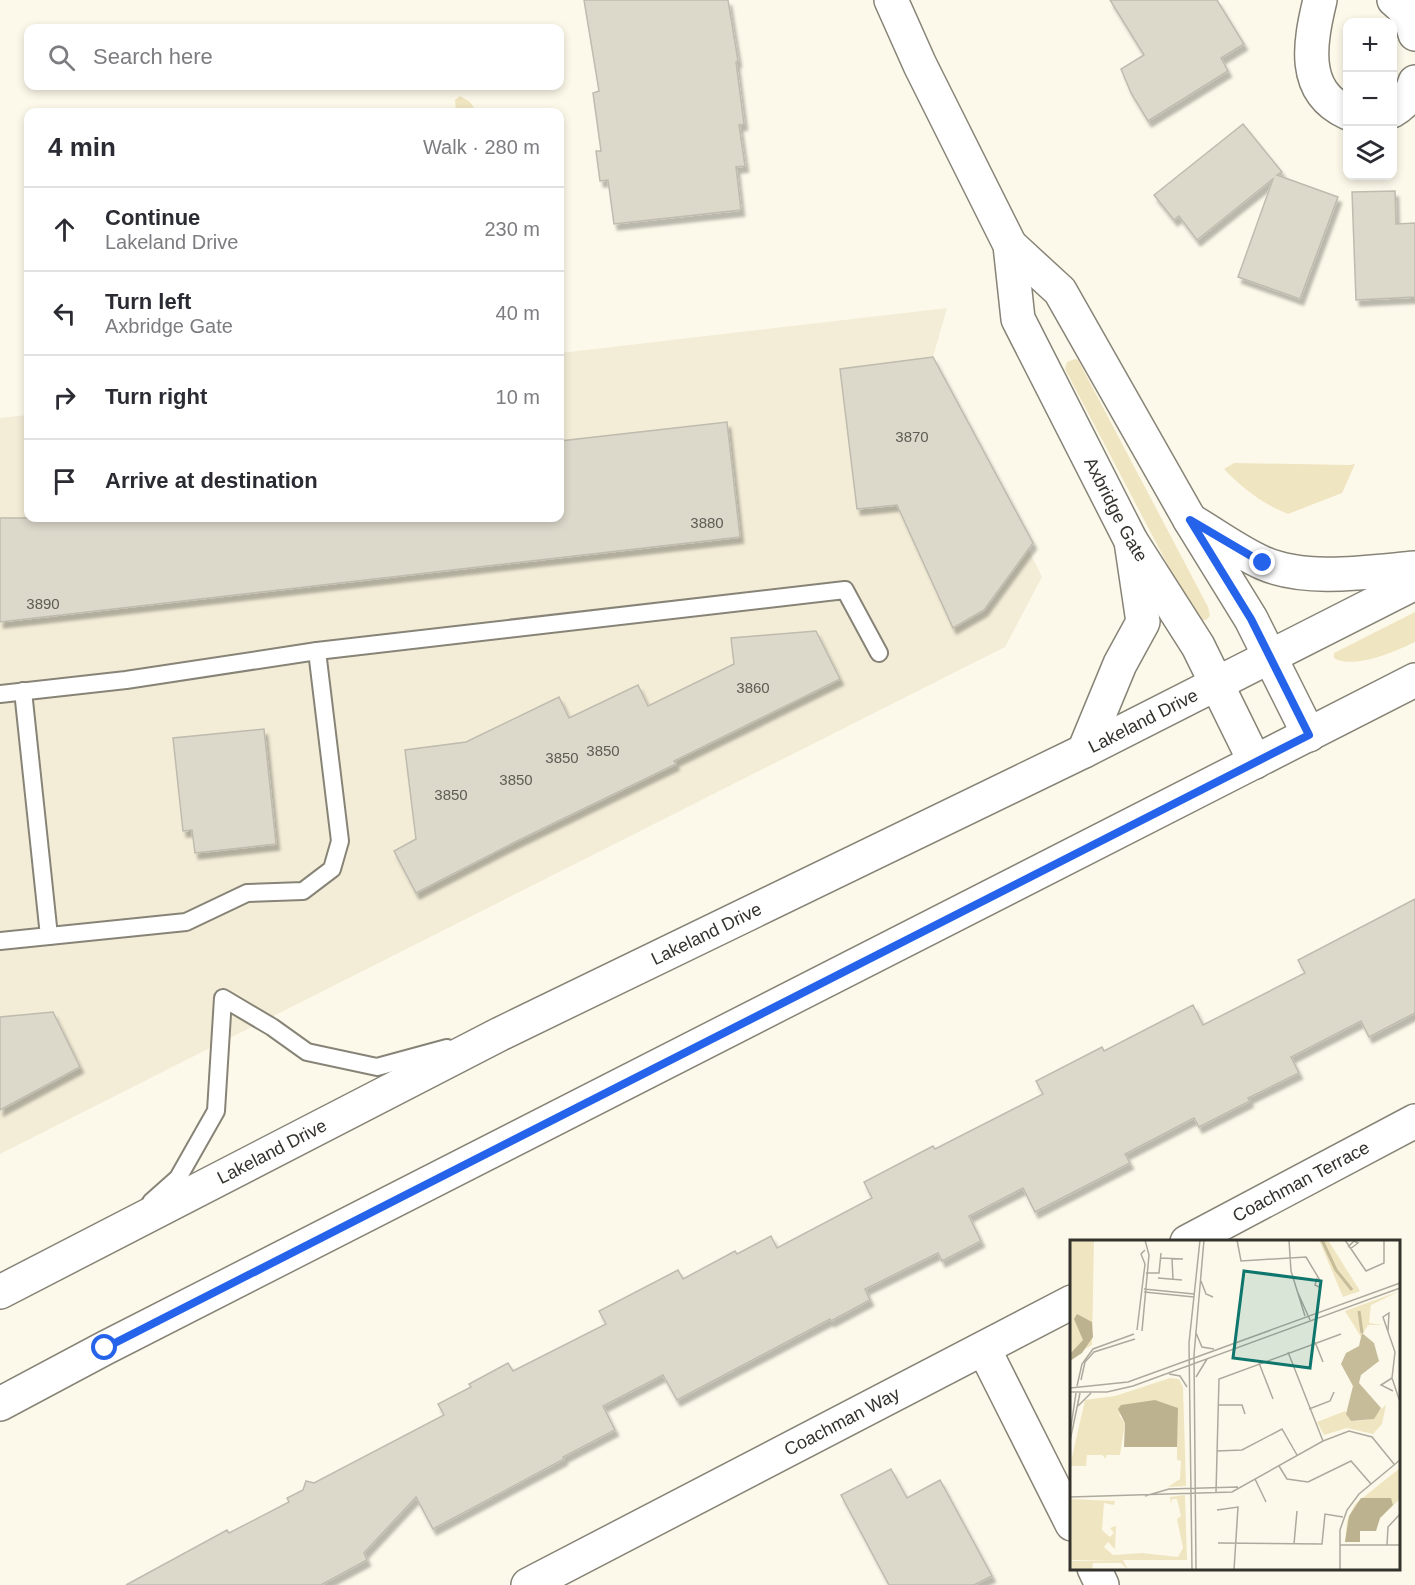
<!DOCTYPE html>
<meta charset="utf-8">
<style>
:root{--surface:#fff;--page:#f2f2f3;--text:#2b2b33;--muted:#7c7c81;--line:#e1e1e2}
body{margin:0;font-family:Helvetica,sans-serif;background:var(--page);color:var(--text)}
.controls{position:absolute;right:18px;top:18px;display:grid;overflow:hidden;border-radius:12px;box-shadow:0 3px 9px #0003}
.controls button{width:54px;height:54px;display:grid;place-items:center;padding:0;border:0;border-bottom:2px solid var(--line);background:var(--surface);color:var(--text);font:30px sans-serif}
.stop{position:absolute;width:18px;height:18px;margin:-14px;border:4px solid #2563eb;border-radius:50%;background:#fff}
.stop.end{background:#2563eb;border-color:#fff;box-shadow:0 2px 6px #0008}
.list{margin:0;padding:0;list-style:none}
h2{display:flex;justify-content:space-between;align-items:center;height:78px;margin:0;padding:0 24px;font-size:26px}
h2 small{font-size:20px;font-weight:400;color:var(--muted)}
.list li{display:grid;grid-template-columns:39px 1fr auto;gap:18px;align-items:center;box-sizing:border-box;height:84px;padding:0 24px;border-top:2px solid var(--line)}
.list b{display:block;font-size:22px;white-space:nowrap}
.list p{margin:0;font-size:20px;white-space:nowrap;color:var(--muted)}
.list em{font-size:20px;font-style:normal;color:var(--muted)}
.icon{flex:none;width:33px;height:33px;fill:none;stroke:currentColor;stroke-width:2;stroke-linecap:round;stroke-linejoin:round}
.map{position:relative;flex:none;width:1415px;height:1585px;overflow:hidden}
.search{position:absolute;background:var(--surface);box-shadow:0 3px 9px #0003;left:24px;top:24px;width:540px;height:66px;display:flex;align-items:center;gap:15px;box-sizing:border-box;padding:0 21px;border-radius:12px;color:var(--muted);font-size:22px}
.panel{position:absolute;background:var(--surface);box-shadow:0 3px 9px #0003;left:24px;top:108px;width:540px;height:414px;border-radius:12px}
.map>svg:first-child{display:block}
.built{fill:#f3edd7}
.green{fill:#f0e5c1}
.building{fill:#dcd8ca;stroke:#bfbbae;stroke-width:1.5;filter:url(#shadow)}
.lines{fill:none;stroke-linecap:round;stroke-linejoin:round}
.lane-casing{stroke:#878477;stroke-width:20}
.street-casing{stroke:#878477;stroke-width:36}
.secondary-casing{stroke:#878477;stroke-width:36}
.lane{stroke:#fff;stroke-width:16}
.street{stroke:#fff;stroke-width:33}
.secondary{stroke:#fff;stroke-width:33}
.route{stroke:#2563eb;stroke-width:8}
.labels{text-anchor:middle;stroke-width:4.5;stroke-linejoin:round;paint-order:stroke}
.number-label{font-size:15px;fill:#5e5c54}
.street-label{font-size:18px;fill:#34322d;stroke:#fdf9ea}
.inset-river{fill:none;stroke:#c6bc99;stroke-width:3}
.inset-road{fill:none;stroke:#ada99e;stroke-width:1.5}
.view{fill:#0f766e;fill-opacity:0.15;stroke:#0f766e;stroke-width:3}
.inset-edge{fill:none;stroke:#34322d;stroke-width:3}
</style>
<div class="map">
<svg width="1415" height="1585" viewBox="0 0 1415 1585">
<defs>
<filter id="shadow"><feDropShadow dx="3.5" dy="6" stdDeviation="1.5" flood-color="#0004"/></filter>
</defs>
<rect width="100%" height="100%" fill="#fdf9ea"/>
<path class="built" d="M 947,308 L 933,357 L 1042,577 L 1005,647 L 0,1154 L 0,418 L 28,415 L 28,518 L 560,518 L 560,353 Z"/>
<g class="green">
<path d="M 460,96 L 470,102 L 477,112 L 456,112 L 455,100 Z"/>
<path d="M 1075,359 L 1078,360 L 1208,607 L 1210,616 L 1206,620 L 1200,621 L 1195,617 L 1065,369 L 1067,362 Z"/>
<path d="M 1234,463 L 1350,465 L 1355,464 L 1342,493 L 1288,514 C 1263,504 1243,489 1224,469 Z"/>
<path d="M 1415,612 L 1415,642 C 1396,651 1354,670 1334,658 L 1334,653 Z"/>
</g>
<g class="building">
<path d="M 584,0 L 728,0 L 738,61 L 736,62 L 744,124 L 739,125 L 745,166 L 736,167 L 741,210 L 614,224 L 608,180 L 600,181 L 596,151 L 601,151 L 593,93 L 599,91 Z"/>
<path d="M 1110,0 L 1217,0 L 1244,44 L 1221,58 L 1228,71 L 1148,121 L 1131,93 L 1121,69 L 1144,55 Z"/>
<path d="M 1243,124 L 1282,172 L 1277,175 L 1338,197 L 1300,299 L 1238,277 L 1273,179 L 1197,240 L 1179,216 L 1174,220 L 1154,195 Z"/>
<path d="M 1395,191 L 1396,224 L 1415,223 L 1415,297 L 1356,300 L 1352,192 Z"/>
<path d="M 933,357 L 1033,543 L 984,610 L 953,628 L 897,505 L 857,509 L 840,369 Z"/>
<path d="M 727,422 L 740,537 L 0,622 L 0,518 L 560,518 L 560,441 Z"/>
<path d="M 816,631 L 840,679 L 674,761 L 676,764 L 515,842 L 416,893 L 394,851 L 416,839 L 405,750 L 466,742 L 559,697 L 569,718 L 638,685 L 648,706 L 734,664 L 731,638 Z"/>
<path d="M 264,729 L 276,844 L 195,853 L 192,830 L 183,831 L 173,738 Z"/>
<path d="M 1415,899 L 1415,1013 L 1369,1037 L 1361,1021 L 1291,1057 L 1299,1073 L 1248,1098 L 1250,1101 L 1199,1127 L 1194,1118 L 1125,1154 L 1130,1163 L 1035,1212 L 1023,1188 L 969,1216 L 981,1241 L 942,1261 L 938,1253 L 865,1289 L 870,1300 L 831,1321 L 830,1319 L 677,1400 L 663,1375 L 603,1406 L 615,1430 L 563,1457 L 564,1459 L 433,1529 L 416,1497 L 364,1553 L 367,1560 L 321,1585 L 126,1585 L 227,1530 L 229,1533 L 289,1502 L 287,1498 L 303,1490 L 306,1481 L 314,1483 L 444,1415 L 438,1404 L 471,1387 L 469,1384 L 508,1363 L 513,1371 L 606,1324 L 599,1311 L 678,1270 L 683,1279 L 735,1251 L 737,1254 L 771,1236 L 777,1248 L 872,1198 L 864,1182 L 933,1146 L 935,1149 L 1043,1094 L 1036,1081 L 1102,1047 L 1104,1051 L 1193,1005 L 1203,1025 L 1305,973 L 1298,960 Z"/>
<path d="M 53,1012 L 80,1067 L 0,1110 L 0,1017 Z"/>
<path d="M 891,1469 L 907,1498 L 940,1480 L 992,1576 L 974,1585 L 889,1585 L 841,1495 Z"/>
</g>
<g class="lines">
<g class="lane-casing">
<g id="lane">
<path d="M 23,691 L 49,936"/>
<path d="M 0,694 L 126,680 L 317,651 L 845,590 L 879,653"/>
<path d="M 0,941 L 186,922 L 247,893 L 303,891 L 332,869 L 340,841 L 317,651"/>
<path d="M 151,1202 L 178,1178 L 216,1111 L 223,998 L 272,1027 L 307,1052 L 377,1067 L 447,1048"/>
</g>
</g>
<g class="street-casing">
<g id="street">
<path id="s1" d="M 891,0 L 920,65 L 1010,245 L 1018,319 L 1131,541 L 1198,646 L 1255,762"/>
<path d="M 1320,0 C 1310,42 1300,91 1348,113"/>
<path d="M 1394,0 C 1405,8 1412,21 1415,34"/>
<path d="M 1392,111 C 1404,104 1412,95 1415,82"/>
<path d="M 1010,245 L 1060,291 L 1190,520 L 1251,619 L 1309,735"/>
<path id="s2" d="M 1187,1242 L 1415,1121"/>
<path d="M 984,1349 L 1072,1524"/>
<path d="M 1094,1568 L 1102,1585"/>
<path id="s3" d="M 528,1585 L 1072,1302"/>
</g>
</g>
<g class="secondary-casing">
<g id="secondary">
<path d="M 1190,520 C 1214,534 1238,552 1263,563 C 1305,582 1369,572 1415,568"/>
<path d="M 1084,751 L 1120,664 L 1143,622 L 1131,541"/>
<path id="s4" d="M 0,1292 L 500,1034 L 1084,751 L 1415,583"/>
<path d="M 0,1404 L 105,1348 L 1415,680"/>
</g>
</g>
<use href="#lane" class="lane"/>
<use href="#street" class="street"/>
<use href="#secondary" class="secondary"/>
</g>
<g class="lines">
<path class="route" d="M 105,1348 L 1309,735 L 1251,619 L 1190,520 L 1263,563"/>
</g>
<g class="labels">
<g class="number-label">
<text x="912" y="442">3870</text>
<text x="707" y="528">3880</text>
<text x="43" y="609">3890</text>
<text x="753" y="693">3860</text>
<text x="603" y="756">3850</text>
<text x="562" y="763">3850</text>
<text x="516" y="785">3850</text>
<text x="451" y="800">3850</text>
</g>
<g class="street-label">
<text dy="6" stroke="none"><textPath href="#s1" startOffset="561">Axbridge Gate</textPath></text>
<text dy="6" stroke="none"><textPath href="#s4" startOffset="1278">Lakeland Drive</textPath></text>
<text dy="6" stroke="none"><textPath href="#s4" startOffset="792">Lakeland Drive</textPath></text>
<text dy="6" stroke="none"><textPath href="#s4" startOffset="306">Lakeland Drive</textPath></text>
<text dy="6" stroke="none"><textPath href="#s2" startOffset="129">Coachman Terrace</textPath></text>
<text dy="6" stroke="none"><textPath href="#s3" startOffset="354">Coachman Way</textPath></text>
</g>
</g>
<g transform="translate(1070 1240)">
<rect width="330" height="330" fill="#fdf9ea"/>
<path d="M 0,0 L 24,0 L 22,105 L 0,117 ZM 249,0 L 258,0 L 290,51 L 273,57 ZM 330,51 L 301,65 L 299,83 L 313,85 L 298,85 L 291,97 L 275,71 ZM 100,138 L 109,139 L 113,147 L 116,246 L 98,247 L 110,239 L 111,221 L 107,220 L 107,207 L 85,160 L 49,175 L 55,183 L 50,215 L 36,215 L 36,219 L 32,215 L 17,215 L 16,226 L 0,226 L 15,160 L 45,156 ZM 316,165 L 312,184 L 303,194 L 277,188 L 254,195 L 247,182 L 275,171 L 281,181 L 298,180 ZM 330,228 L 330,259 L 310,278 L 306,291 L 290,291 L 290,302 L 275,302 L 277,281 L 285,264 ZM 115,255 L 117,320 L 0,320 L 0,259 L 45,261 L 44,265 L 34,263 L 32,290 L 40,297 L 44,293 L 40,288 L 46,286 L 45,309 L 38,302 L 34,307 L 43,315 L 72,313 L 108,317 L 113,308 L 107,279 L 111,276 L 107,259 L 102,259 L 101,264 L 100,257 ZM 53,320 L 58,330 L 51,323 L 23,323 L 22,330 L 0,330 L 0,321 Z" fill="#f0e5c1"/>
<path d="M 7,74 L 22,82 L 23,97 L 12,113 L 0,121 L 0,114 L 13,100 L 4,79 ZM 85,160 L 108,168 L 107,207 L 54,207 L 55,183 L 48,169 L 51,165 ZM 291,258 L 321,258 L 323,265 L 310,278 L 306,291 L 290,291 L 290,302 L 275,302 L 279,276 Z" fill="#bcb28f"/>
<path d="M 292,93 L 304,103 L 309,121 L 291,135 L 289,143 L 311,168 L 304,179 L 281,181 L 276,174 L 283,146 L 271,124 L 276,113 L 289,106 Z" fill="#c6bc99"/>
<path class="inset-river" d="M 252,0 L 266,30 L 282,50M 289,71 L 292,93"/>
<path class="inset-road" d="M 167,0 L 171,21 L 236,17 L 251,42 L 249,47 L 245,45 L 247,38M 219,0 L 221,31 L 235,76M 275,0 L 296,31 L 314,23 L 314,0M 278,7 L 284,1 L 288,3 L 280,9M 90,18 L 113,19M 102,19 L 103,39M 76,33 L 89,33 L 91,13M 88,38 L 112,40M 131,41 L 136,54 L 143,57M 74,49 L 124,54M 74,52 L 124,57M 228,53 L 240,80M 67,90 L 75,24 L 71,14 L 75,10M 72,91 L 79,15 L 75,0M 318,91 L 319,73 L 313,77 L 325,112 L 322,138 L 330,162M 126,93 L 132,107 L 144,109M 245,102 L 253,122M 218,112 L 253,201M 189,123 L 203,159M 99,134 L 110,136 L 117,147M 126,137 L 137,119M 322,138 L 311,145 L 323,151M 11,140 L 15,122 L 24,112 L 65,99M 7,146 L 12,124 L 23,109 L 64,94M 0,148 L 58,142 L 330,43M 0,152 L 37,152 L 63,146 L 330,48M 148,165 L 172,165 L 175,174M 8,166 L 21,153M 239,169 L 260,161 L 264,152M 0,193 L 6,153M 0,201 L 10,153M 147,211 L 172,210 L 212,189 L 227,215M 209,226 L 217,239 L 238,242 L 281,221 L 301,244M 185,239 L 196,262M 146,252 L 149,139 L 271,94M 75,256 L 99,249 L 168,247M 0,257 L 162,252 L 253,201 L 279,191 L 302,197 L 324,224M 147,270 L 168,267 L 164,330M 148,303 L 252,304 L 255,274 L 273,277M 224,304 L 227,271M 270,305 L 330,305M 317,305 L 318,287 L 330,274M 122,330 L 119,103 L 130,0M 126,330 L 124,115 L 134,0M 270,330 L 270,290 L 277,270 L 289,254 L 330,220"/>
<path class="view" d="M 174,31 L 251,41 L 240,128 L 163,118 Z"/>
<rect width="330" height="330" class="inset-edge"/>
</g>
</svg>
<div class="controls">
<button>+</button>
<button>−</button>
<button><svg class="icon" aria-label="layers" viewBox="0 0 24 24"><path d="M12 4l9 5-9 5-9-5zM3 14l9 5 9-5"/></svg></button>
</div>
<div class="stop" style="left:105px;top:1348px"></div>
<div class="stop end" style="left:1263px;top:563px"></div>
<div class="search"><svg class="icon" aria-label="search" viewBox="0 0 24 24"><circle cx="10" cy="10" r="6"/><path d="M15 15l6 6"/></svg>Search here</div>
<section class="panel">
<h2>4 min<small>Walk · 280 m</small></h2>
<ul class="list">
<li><svg class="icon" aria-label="ahead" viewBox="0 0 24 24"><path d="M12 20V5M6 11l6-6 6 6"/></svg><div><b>Continue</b><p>Lakeland Drive</p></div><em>230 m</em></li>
<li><svg class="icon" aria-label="left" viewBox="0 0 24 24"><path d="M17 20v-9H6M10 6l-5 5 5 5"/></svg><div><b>Turn left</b><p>Axbridge Gate</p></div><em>40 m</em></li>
<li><svg class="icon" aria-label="right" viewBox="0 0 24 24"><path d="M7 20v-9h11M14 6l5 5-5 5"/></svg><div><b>Turn right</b></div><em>10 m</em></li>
<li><svg class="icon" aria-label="arrive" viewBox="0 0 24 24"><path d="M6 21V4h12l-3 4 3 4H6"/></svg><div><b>Arrive at destination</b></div></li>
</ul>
</section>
</div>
